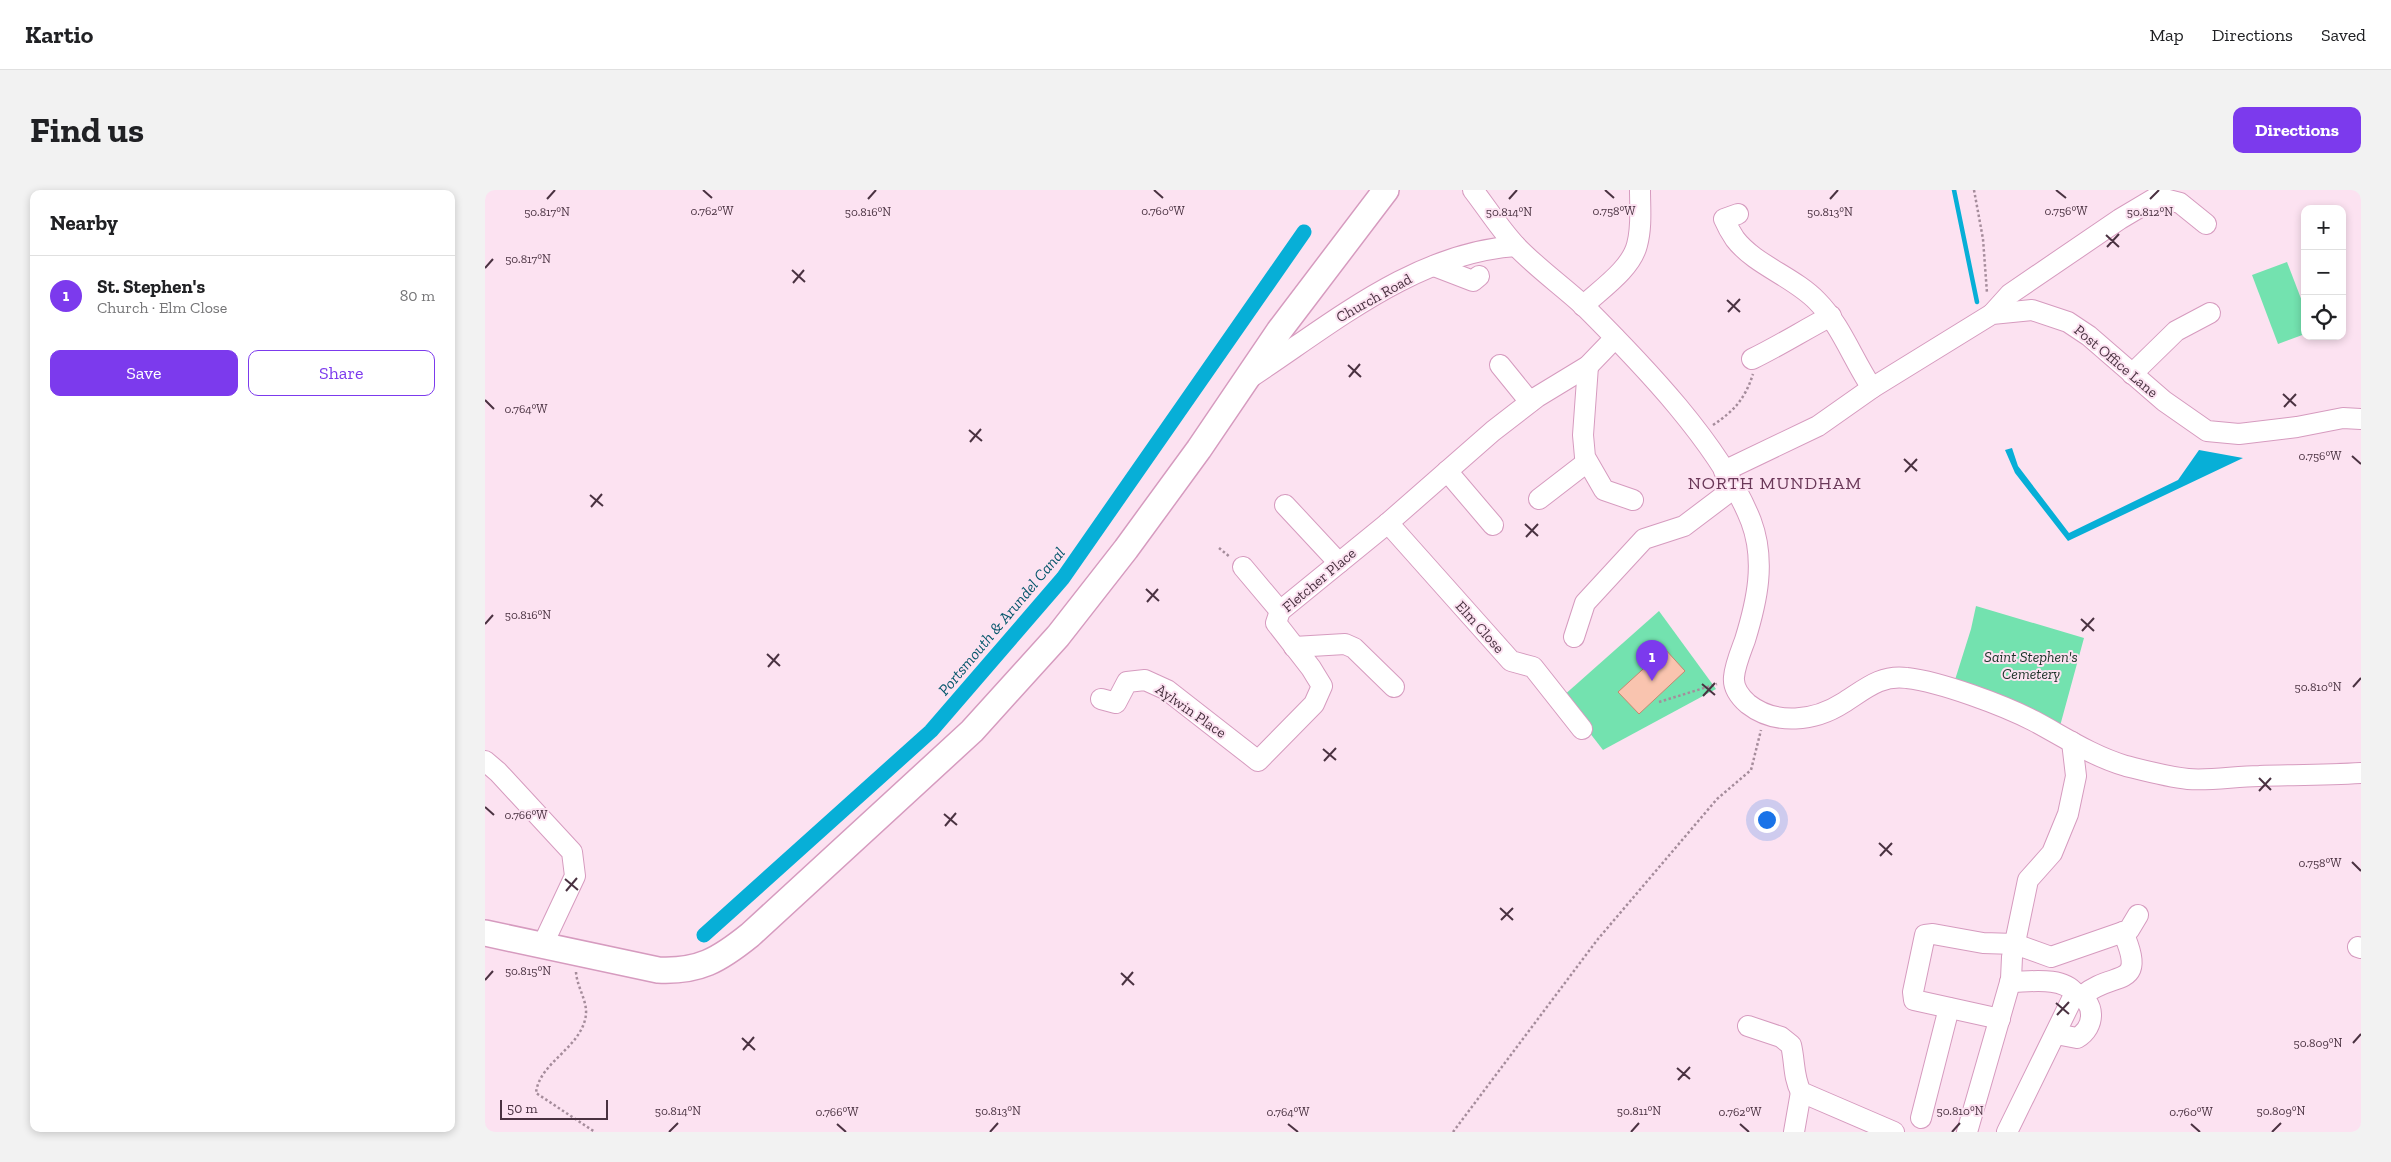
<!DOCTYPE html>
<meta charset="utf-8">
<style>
:root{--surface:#fff;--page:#f2f2f2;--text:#202124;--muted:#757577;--line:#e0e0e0;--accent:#7c3aed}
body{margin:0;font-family:"Zilla Slab",serif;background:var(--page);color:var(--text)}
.controls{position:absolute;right:15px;top:15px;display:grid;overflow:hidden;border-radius:10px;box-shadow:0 2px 8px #0003}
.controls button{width:45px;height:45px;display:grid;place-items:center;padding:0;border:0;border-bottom:1px solid var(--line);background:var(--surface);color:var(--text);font:25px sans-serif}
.scale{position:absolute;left:15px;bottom:12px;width:108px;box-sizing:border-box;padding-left:5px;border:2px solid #4a3241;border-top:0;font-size:14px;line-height:18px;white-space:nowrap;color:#4a3241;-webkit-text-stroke:4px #fce2f1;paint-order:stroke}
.you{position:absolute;left:1281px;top:629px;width:18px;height:18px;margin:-12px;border:4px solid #fff;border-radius:50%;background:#1a73e8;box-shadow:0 0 0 8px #1a73e833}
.badge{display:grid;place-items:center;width:32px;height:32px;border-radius:50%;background:var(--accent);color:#fff;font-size:16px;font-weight:700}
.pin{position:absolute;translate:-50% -41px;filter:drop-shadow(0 1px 2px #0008)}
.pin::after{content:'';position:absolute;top:26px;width:18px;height:15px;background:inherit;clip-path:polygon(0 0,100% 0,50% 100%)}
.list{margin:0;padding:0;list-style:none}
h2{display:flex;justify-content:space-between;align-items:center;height:65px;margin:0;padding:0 20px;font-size:21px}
h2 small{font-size:16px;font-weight:400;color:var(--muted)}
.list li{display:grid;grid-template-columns:32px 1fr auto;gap:15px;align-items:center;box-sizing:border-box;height:80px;padding:0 20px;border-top:1px solid var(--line)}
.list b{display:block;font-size:19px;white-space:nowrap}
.list p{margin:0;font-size:16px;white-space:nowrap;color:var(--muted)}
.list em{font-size:16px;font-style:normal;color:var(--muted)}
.actions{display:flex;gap:10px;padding:15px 20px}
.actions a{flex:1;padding:11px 0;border:1px solid var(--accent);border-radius:10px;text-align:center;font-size:18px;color:var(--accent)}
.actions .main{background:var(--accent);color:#fff}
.icon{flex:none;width:28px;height:28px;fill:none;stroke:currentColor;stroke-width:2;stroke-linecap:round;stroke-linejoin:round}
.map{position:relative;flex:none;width:1876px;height:942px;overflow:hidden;border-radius:10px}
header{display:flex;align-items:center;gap:30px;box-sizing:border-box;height:70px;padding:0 25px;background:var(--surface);border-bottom:1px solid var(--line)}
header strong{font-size:24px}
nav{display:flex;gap:28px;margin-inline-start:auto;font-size:18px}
.intro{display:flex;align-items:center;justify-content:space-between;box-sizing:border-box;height:120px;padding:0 30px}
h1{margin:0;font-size:35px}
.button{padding:12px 22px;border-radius:10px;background:var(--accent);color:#fff;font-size:18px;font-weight:700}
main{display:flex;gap:30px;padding:0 30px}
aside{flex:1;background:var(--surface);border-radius:10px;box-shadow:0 2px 8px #0003}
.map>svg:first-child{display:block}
.green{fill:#73e2af}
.water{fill:#07afd7}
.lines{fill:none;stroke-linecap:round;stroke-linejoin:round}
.stream{stroke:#07afd7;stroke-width:4.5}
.canal{stroke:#07afd7;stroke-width:15}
.building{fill:#f9c4af;stroke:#c58870}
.minor-casing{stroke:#d69bbf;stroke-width:22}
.major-casing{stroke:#d69bbf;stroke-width:28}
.path{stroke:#a58c9b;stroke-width:2.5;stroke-dasharray:2.5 2.5;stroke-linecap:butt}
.minor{stroke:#fff;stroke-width:20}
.major{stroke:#fff;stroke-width:25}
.ticks{fill:none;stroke:#4a3241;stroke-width:2}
.labels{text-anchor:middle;stroke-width:4;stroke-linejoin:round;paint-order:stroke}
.street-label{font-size:15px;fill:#4a3241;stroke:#fce2f1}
.park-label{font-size:15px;font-style:italic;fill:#183025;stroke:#fce2f1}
.water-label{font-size:16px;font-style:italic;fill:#04566b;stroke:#fce2f1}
.quarter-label{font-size:18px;letter-spacing:1px;fill:#6b3959;stroke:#fce2f1}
.ticks-label{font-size:12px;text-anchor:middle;fill:#4a3241;stroke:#fce2f1;stroke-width:4;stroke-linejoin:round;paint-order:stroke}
</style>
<header>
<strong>Kartio</strong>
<nav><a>Map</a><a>Directions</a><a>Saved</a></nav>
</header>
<div class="intro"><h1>Find us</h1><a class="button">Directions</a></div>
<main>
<aside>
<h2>Nearby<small></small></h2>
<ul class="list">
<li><span class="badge">1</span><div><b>St. Stephen's</b><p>Church · Elm Close</p></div><em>80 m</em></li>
</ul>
<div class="actions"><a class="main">Save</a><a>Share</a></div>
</aside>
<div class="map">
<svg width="1876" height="942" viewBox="0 0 1876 942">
<rect width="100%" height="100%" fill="#fce2f1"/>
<g class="green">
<path d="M 1802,72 L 1820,119 L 1820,144 L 1793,154 L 1767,85 Z"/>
<path d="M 1491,416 L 1599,448 L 1575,536 L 1469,493 L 1486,439 Z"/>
<path d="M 1174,421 L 1231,499 L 1118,560 L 1077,507 Z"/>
</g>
<path class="water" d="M 1527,258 L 1533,276 L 1584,343 L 1693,290 L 1714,260 L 1758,268 L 1583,351 L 1530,283 L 1520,260 Z"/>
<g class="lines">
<path class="stream" d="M 1469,0 L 1492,112"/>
<path class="canal" d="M 219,745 L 446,541 L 578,388 L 819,42"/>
</g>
<path class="building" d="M 1180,459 L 1200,481 L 1154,524 L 1133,502 Z"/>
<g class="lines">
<g class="minor-casing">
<g id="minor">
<path d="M 988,0 C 1002,18 1015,39 1031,56 C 1051,77 1076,95 1098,115 C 1156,173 1236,255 1266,331 C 1281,371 1272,411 1260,450 C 1256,461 1250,475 1249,487 C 1248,497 1255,507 1263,514 C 1291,536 1330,531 1358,513 C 1379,500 1396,484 1422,488 C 1456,492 1518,515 1549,531 C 1579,547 1607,566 1641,576 C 1661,581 1683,587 1703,589 C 1726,591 1751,586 1774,586 C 1808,585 1842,585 1876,583"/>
<path d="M 1253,24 L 1239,29 C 1242,36 1246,43 1250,49 C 1270,75 1309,87 1332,111 C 1356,135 1368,170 1387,198"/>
<path d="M 949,76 L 988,91 L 994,86"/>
<path d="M 1098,116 C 1116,99 1146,79 1152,55 C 1157,37 1155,18 1155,0"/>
<path d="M 1507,124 L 1525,104 L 1635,29 L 1672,7 L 1695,13 L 1721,34"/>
<path d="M 1267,169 C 1294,156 1319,140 1346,126"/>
<path d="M 1015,175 L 1045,212"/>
<path d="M 1103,176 L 1098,245 L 1100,267 L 1119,300 L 1148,310"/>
<path d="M 1647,184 L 1691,141 L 1725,123"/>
<path d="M 766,187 C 848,133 930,63 1031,56"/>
<path d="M 962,281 L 1008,335"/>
<path d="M 1239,281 L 1333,236 L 1387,198 L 1507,124 L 1547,120 L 1583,132 L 1604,146 L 1679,211 L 1722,241 L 1754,244 L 1812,237 L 1858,228 L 1876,229"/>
<path d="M 1054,309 L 1102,272"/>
<path d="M 800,315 L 854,373"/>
<path d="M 903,333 L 1026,471 L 1048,477 L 1097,539"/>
<path d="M 758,377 L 795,421"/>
<path d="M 1089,447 L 1100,413 L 1159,349 L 1199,336 L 1248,299"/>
<path d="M 809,457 L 860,454 L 869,458 L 909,497"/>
<path d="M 616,509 L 631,513 L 642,492 L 660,490 L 682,500 L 773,571 L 829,514 L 837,496 L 826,478 L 791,433 L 795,421 L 903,333 L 1008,241 L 1052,207 L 1103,176 L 1130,148"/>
<path d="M 0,571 L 13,582 L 87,662 L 90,686 L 58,754"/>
<path d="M 1873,757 L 1876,758"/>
<path d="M 1597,806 C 1629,779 1663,801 1638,742"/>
<path d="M 1515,829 L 1429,810 L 1428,802 L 1440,745 L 1448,744 L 1498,753 L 1530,754 L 1566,767 L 1644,740 L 1653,725"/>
<path d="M 1263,836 L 1296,847 L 1306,855 C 1310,871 1308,887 1316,902 L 1409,942"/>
<path d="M 1571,844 L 1592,848 C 1611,837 1611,811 1590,803"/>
<path d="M 1436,928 L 1464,818"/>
<path d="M 1309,942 L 1316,902"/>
<path d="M 1482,942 L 1526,789 L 1527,767 L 1543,690 L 1567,663 L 1583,624 L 1591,586 L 1587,552"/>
<path d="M 1522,942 L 1590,803 C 1577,786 1544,792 1525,792"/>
</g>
</g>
<g class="major-casing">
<path id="major" d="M 0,743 L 173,780 C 214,782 234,770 265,745 L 487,541 L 573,446 L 641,359 L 714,259 L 794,141 L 901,0"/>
</g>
<g class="path">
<path d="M 1489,0 L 1498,49 L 1502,103"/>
<path d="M 1228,235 C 1249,221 1260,209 1268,184"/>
<path d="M 734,358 L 745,367"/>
<path d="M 1174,512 L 1232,494"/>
<path d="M 91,782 C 92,797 102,810 101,824 C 98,857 54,872 51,903 L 110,942"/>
<path d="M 968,942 L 1113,749 L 1232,609 L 1266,580 L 1276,540"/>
</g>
<use href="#minor" class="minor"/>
<use href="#major" class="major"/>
</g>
<path class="ticks" d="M 218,0 L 227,8M 669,0 L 678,8M 1120,0 L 1129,8M 1571,0 L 1581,8M 62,9 L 70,0M 383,9 L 391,0M 1024,9 L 1032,0M 1345,9 L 1353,0M 1665,9 L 1674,0M 1621,45 L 1634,57M 1622,57 L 1634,44M 0,78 L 8,69M 307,80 L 320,92M 308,93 L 319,80M 1242,110 L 1255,122M 1243,122 L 1255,109M 863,175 L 876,187M 864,187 L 875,174M 1798,204 L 1811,216M 0,210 L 9,219M 1799,217 L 1811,204M 484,240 L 497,251M 485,252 L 496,239M 1867,266 L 1876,274M 1419,269 L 1432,281M 1420,282 L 1432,269M 105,305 L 118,316M 106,317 L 117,304M 1040,334 L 1053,346M 1041,347 L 1053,334M 661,399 L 674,411M 662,412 L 673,399M 1596,429 L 1609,441M 0,434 L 8,425M 1597,441 L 1609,428M 282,464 L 295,476M 283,477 L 294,464M 1217,494 L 1230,505M 1868,497 L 1876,488M 1218,506 L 1230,493M 838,559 L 851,570M 839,571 L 851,558M 1774,588 L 1786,600M 1774,601 L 1786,588M 0,617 L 9,625M 459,624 L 472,635M 460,636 L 471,623M 1394,653 L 1407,665M 1395,666 L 1407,653M 1867,672 L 1876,681M 80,689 L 93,700M 81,701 L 92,688M 1015,718 L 1028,730M 1016,730 L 1028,718M 636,783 L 649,795M 0,790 L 8,781M 637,795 L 648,782M 1571,813 L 1584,824M 1572,825 L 1584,812M 257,848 L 270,860M 1868,853 L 1876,844M 258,860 L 269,847M 1192,878 L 1205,889M 1193,890 L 1205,877M 352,934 L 361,942M 803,934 L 813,942M 1255,934 L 1264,942M 1706,934 L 1715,942M 184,942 L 193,933M 505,942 L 513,933M 1146,942 L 1154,933M 1467,942 L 1475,933M 1787,942 L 1796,933"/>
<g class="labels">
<g class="street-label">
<text transform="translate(889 108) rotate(-29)" y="5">Church Road</text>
<text transform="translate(1631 171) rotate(40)" y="5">Post Office Lane</text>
<text transform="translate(834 390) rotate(-40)" y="5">Fletcher Place</text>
<text transform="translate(995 437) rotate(48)" y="5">Elm Close</text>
<text transform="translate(706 521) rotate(35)" y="5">Aylwin Place</text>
</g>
<g class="park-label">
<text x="1546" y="472">Saint Stephen's<tspan x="1546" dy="17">Cemetery</tspan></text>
</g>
<g class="water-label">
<text transform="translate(516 431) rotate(-50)" y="6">Portsmouth &amp; Arundel Canal</text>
</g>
<g class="quarter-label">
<text x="1290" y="299">NORTH MUNDHAM</text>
</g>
</g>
<g class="ticks-label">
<text x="227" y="25">0.762°W</text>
<text x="678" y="25">0.760°W</text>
<text x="1129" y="25">0.758°W</text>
<text x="1581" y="25">0.756°W</text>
<text x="62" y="26">50.817°N</text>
<text x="383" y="26">50.816°N</text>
<text x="1024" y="26">50.814°N</text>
<text x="1345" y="26">50.813°N</text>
<text x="1665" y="26">50.812°N</text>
<text x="43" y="73">50.817°N</text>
<text x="41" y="223">0.764°W</text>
<text x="1835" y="270">0.756°W</text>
<text x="43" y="429">50.816°N</text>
<text x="1833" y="501">50.810°N</text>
<text x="41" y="629">0.766°W</text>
<text x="1835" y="677">0.758°W</text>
<text x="43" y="785">50.815°N</text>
<text x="1833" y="857">50.809°N</text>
<text x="193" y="925">50.814°N</text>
<text x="513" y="925">50.813°N</text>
<text x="1154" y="925">50.811°N</text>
<text x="1475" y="925">50.810°N</text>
<text x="1796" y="925">50.809°N</text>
<text x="352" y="926">0.766°W</text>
<text x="803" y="926">0.764°W</text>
<text x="1255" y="926">0.762°W</text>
<text x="1706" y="926">0.760°W</text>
</g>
</svg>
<div class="controls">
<button>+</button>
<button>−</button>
<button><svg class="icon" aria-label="locate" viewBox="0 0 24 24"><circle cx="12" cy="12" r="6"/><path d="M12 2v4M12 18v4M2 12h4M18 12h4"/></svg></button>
</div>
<div class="scale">50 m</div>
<div class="you"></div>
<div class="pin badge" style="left:1167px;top:491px">1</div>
</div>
</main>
